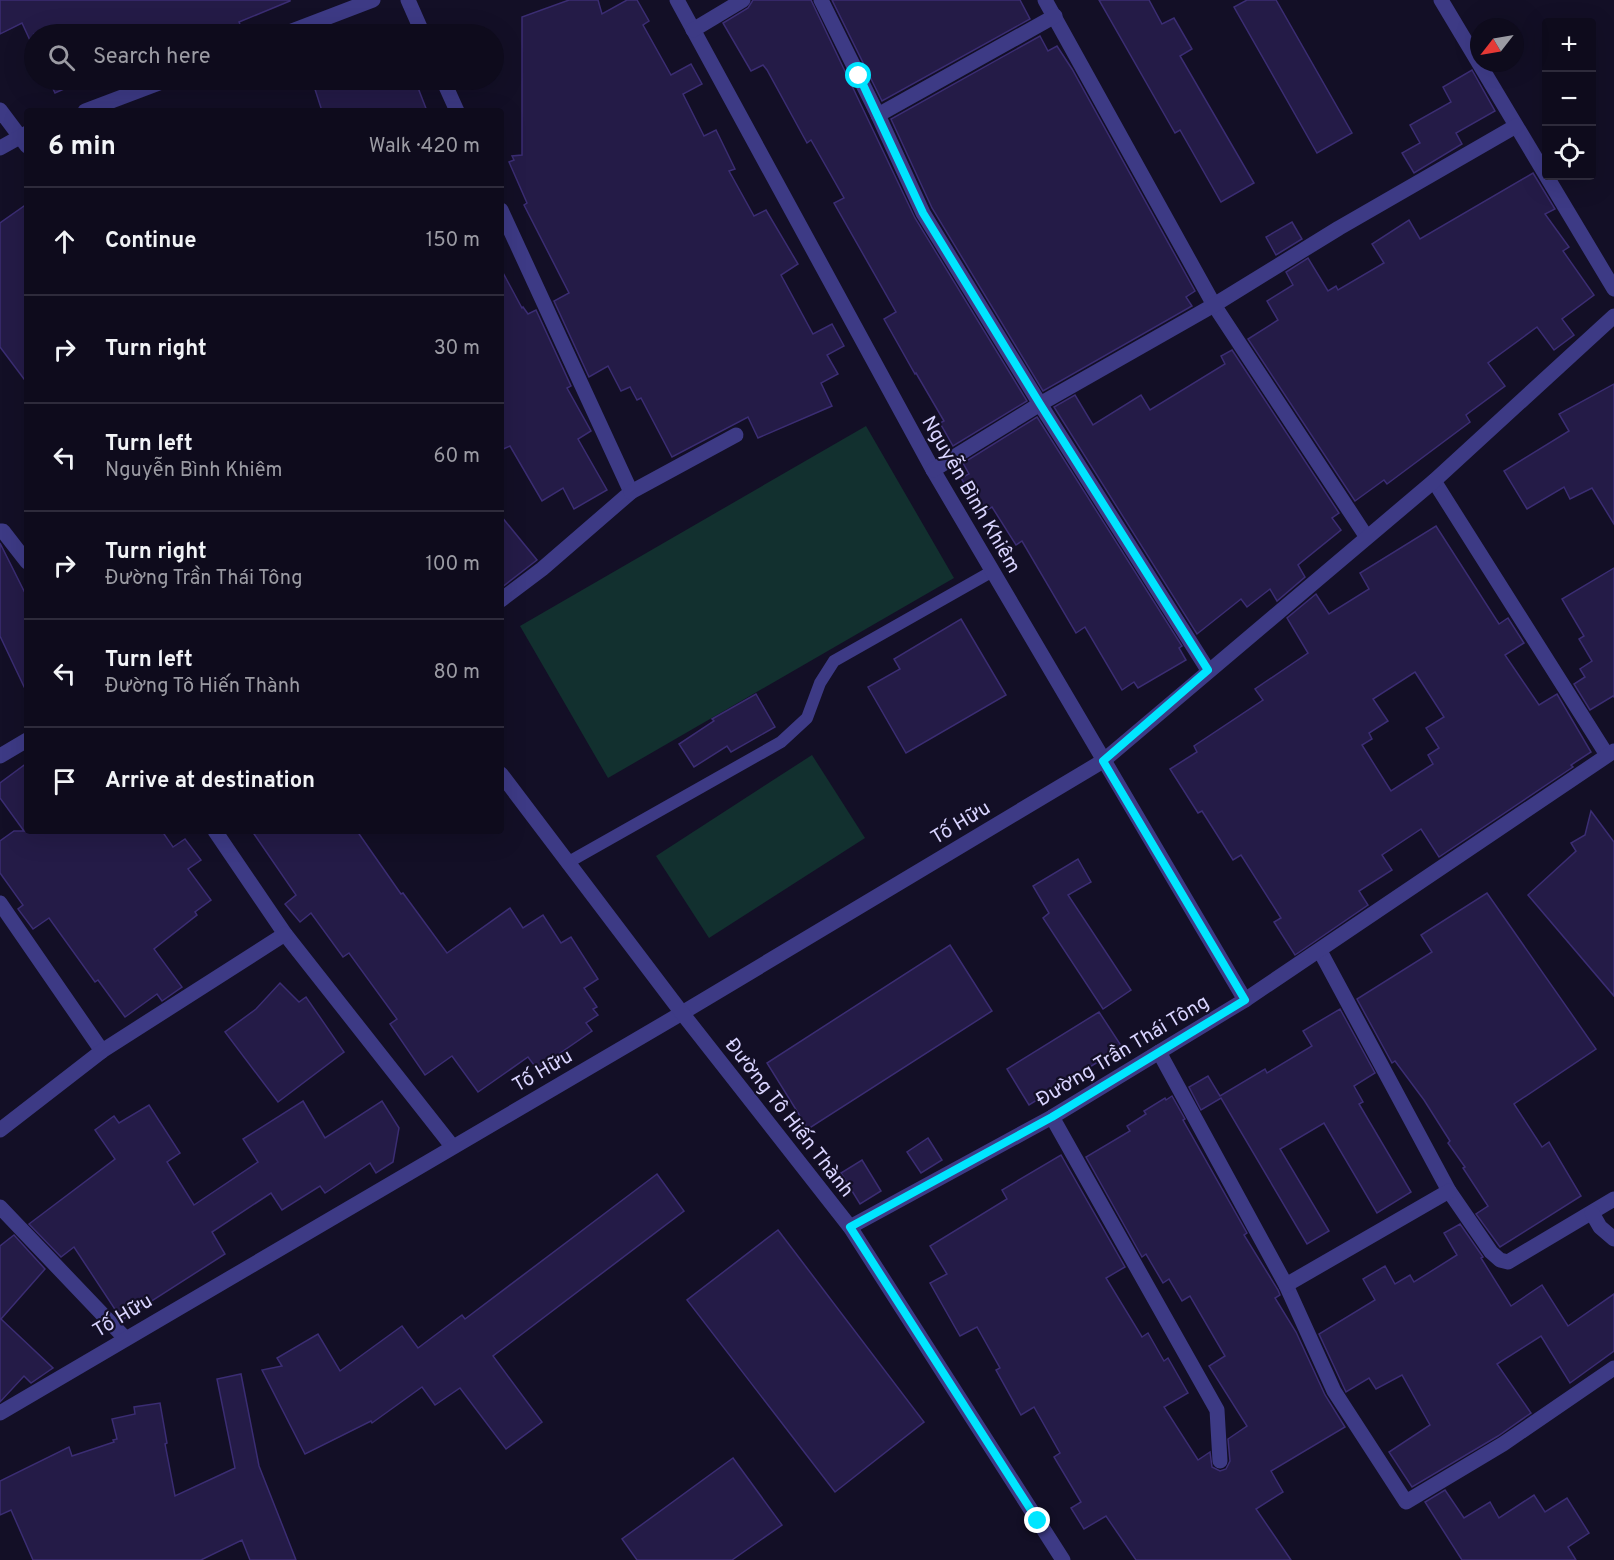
<!DOCTYPE html>
<meta charset="utf-8">
<style>
:root{--surface:#0e0b1c;--page:#1c1929;--text:#f1f3f6;--muted:#9b9ba3;--line:#2e2b3b}
body{margin:0;font-family:Overpass,sans-serif;background:var(--page);color:var(--text)}
.controls{position:absolute;right:18px;top:18px;display:grid;overflow:hidden;border-radius:6px;box-shadow:0 6px 24px #0002}
.controls button{width:54px;height:54px;display:grid;place-items:center;padding:0;border:0;border-bottom:2px solid var(--line);background:var(--surface);color:var(--text);font:30px sans-serif}
.compass{position:absolute;left:1470px;top:18px;width:54px;height:54px;border-radius:50%;background:var(--surface);box-shadow:0 6px 24px #0002;rotate:239deg}
.stop{position:absolute;width:18px;height:18px;margin:-14px;border:4px solid #00e5ff;border-radius:50%;background:#fff}
.stop.end{background:#00e5ff;border-color:#fff;box-shadow:0 2px 6px #0008}
.list{margin:0;padding:0;list-style:none}
h2{display:flex;justify-content:space-between;align-items:center;height:78px;margin:0;padding:0 24px;font-size:26px}
h2 small{font-size:20px;font-weight:400;color:var(--muted)}
.list li{display:grid;grid-template-columns:39px 1fr auto;gap:18px;align-items:center;box-sizing:border-box;height:108px;padding:0 24px;border-top:2px solid var(--line)}
.list b{display:block;font-size:22px;white-space:nowrap}
.list p{margin:0;font-size:20px;white-space:nowrap;color:var(--muted)}
.list em{font-size:20px;font-style:normal;color:var(--muted)}
.icon{flex:none;width:33px;height:33px;fill:none;stroke:currentColor;stroke-width:2;stroke-linecap:round;stroke-linejoin:round}
.map{position:relative;flex:none;width:1614px;height:1560px;overflow:hidden}
.search{position:absolute;background:var(--surface);box-shadow:0 6px 24px #0002;left:24px;top:24px;width:480px;height:66px;display:flex;align-items:center;gap:15px;box-sizing:border-box;padding:0 21px;border-radius:33px;color:var(--muted);font-size:22px}
.panel{position:absolute;background:var(--surface);box-shadow:0 6px 24px #0002;left:24px;top:108px;width:480px;height:726px;border-radius:6px}
.map>svg:first-child{display:block}
.green{fill:#12302f}
.building{fill:#241b47;stroke:#3b2d73;stroke-width:1.5;fill-rule:evenodd}
.lines{fill:none;stroke-linecap:round;stroke-linejoin:round}
.service{stroke:#3d3a85;stroke-width:12}
.minor{stroke:#3d3a85;stroke-width:15}
.tertiary{stroke:#3d3a85;stroke-width:15}
.route{stroke:#00e5ff;stroke-width:8}
.labels{text-anchor:middle;stroke-width:4.5;stroke-linejoin:round;paint-order:stroke}
.street-label{font-size:20px;fill:#d9d4ff;stroke:#130f26}
</style>
<div class="map">
<svg width="1614" height="1560" viewBox="0 0 1614 1560">
<rect width="100%" height="100%" fill="#130f26"/>
<g class="green">
<path d="M 866,426 L 954,578 L 608,778 L 520,626 Z"/>
<path d="M 812,755 L 865,838 L 709,938 L 656,856 Z"/>
</g>
<g class="building">
<path d="M 0,0 L 290,0 L 290,1 L 239,22 L 244,34 L 34,34 L 34,49 L 22,23 L 0,34 Z"/>
<path d="M 569,0 L 598,0 L 602,14 L 627,0 L 637,0 L 649,21 L 643,25 L 671,75 L 691,64 L 702,84 L 683,94 L 704,136 L 716,130 L 735,169 L 729,171 L 754,216 L 766,210 L 798,264 L 781,275 L 813,334 L 832,324 L 844,346 L 827,355 L 838,374 L 821,383 L 832,406 L 758,438 L 748,417 L 672,457 L 641,398 L 637,400 L 630,387 L 621,391 L 608,366 L 589,377 L 554,301 L 569,293 L 524,205 L 527,203 L 509,162 L 514,160 L 512,156 L 522,155 L 522,17 Z"/>
<path d="M 753,0 L 811,0 L 915,218 L 1027,401 L 953,446 L 940,423 L 944,421 L 916,373 L 915,374 L 884,319 L 896,312 L 834,203 L 844,198 L 811,140 L 807,143 L 767,70 L 763,65 L 751,71 L 723,23 L 748,8 Z"/>
<path d="M 832,0 L 1020,0 L 1030,19 L 882,101 Z"/>
<path d="M 1099,0 L 1149,0 L 1162,24 L 1174,18 L 1192,49 L 1180,56 L 1254,183 L 1221,202 L 1180,130 L 1175,133 Z"/>
<path d="M 1247,0 L 1276,0 L 1352,133 L 1317,153 L 1234,7 Z"/>
<path d="M 1040,36 L 1048,51 L 1057,46 L 1072,69 L 1195,291 L 1186,297 L 1192,306 L 1043,391 L 932,208 L 891,119 Z"/>
<path d="M 1472,70 L 1495,111 L 1456,133 L 1462,144 L 1414,173 L 1402,153 L 1420,143 L 1410,125 L 1451,102 L 1443,87 Z"/>
<path d="M 49,80 L 84,80 L 55,93 Z"/>
<path d="M 312,80 L 415,80 L 427,111 L 322,111 Z"/>
<path d="M 1533,173 L 1555,209 L 1545,214 L 1569,247 L 1563,251 L 1594,295 L 1562,319 L 1574,335 L 1554,350 L 1537,327 L 1488,363 L 1505,386 L 1466,415 L 1470,422 L 1387,484 L 1384,480 L 1355,501 L 1248,339 L 1278,320 L 1267,301 L 1293,285 L 1286,272 L 1308,258 L 1328,291 L 1336,286 L 1338,290 L 1384,263 L 1372,244 L 1409,220 L 1420,239 Z"/>
<path d="M 27,204 L 27,383 L 0,347 L 0,223 Z"/>
<path d="M 1292,222 L 1302,239 L 1276,255 L 1266,237 Z"/>
<path d="M 501,269 L 522,308 L 523,307 L 528,314 L 536,310 L 571,386 L 567,388 L 591,431 L 578,439 L 607,490 L 574,509 L 563,488 L 542,501 L 510,446 L 501,450 Z"/>
<path d="M 1232,350 L 1339,513 L 1332,518 L 1341,530 L 1298,565 L 1305,577 L 1277,601 L 1270,589 L 1247,607 L 1241,599 L 1197,634 L 1054,407 L 1075,395 L 1093,425 L 1141,395 L 1150,410 L 1225,364 L 1221,356 Z"/>
<path d="M 1614,384 L 1614,524 L 1592,488 L 1570,499 L 1564,487 L 1527,509 L 1504,471 L 1569,431 L 1559,414 Z"/>
<path d="M 1037,417 L 1182,646 L 1179,648 L 1186,660 L 1138,688 L 1134,682 L 1122,690 L 1085,627 L 1076,633 L 1022,541 L 1016,545 L 992,507 L 982,513 L 961,478 L 969,474 L 963,463 Z"/>
<path d="M 501,516 L 537,560 L 501,588 Z"/>
<path d="M 1436,526 L 1499,624 L 1508,618 L 1524,643 L 1505,655 L 1539,705 L 1557,694 L 1591,752 L 1571,765 L 1573,767 L 1439,857 L 1421,829 L 1382,855 L 1392,870 L 1359,891 L 1368,905 L 1295,955 L 1274,922 L 1281,918 L 1241,855 L 1233,860 L 1202,811 L 1198,813 L 1170,769 L 1197,752 L 1194,746 L 1263,700 L 1255,689 L 1308,653 L 1287,618 L 1316,594 L 1329,614 L 1369,589 L 1360,573 ZM 1415,672 L 1444,717 L 1426,728 L 1439,748 L 1428,755 L 1433,764 L 1391,791 L 1362,745 L 1372,739 L 1369,733 L 1388,721 L 1373,699 Z"/>
<path d="M 0,543 L 27,597 L 27,693 L 0,636 Z"/>
<path d="M 1614,568 L 1614,697 L 1613,696 L 1590,710 L 1574,684 L 1585,677 L 1580,669 L 1592,661 L 1579,639 L 1584,636 L 1562,599 Z"/>
<path d="M 961,619 L 1006,695 L 906,753 L 868,687 L 900,669 L 894,659 Z"/>
<path d="M 756,694 L 775,727 L 731,752 L 727,746 L 694,767 L 679,744 L 714,721 L 712,719 Z"/>
<path d="M 27,763 L 27,831 L 162,831 L 173,847 L 185,839 L 201,860 L 188,869 L 211,900 L 195,912 L 197,915 L 154,949 L 182,987 L 162,1001 L 157,994 L 125,1017 L 98,980 L 95,982 L 49,918 L 33,929 L 18,909 L 23,905 L 0,873 L 0,841 L 14,831 L 24,831 L 0,798 L 0,783 Z"/>
<path d="M 1591,811 L 1614,842 L 1614,996 L 1528,895 L 1576,851 L 1571,843 L 1585,835 Z"/>
<path d="M 252,831 L 357,831 L 401,894 L 403,893 L 447,953 L 510,908 L 523,928 L 543,915 L 561,943 L 571,937 L 598,979 L 584,988 L 597,1007 L 593,1009 L 598,1015 L 586,1023 L 592,1031 L 537,1069 L 528,1057 L 478,1092 L 452,1056 L 425,1075 L 390,1024 L 397,1019 L 349,953 L 343,957 L 311,913 L 300,922 L 285,904 L 296,895 Z"/>
<path d="M 1078,859 L 1091,882 L 1068,895 L 1131,990 L 1103,1009 L 1043,918 L 1049,913 L 1033,886 Z"/>
<path d="M 1487,893 L 1596,1049 L 1514,1104 L 1542,1147 L 1549,1142 L 1581,1196 L 1500,1247 L 1476,1214 L 1488,1206 L 1463,1168 L 1465,1167 L 1448,1143 L 1450,1141 L 1424,1100 L 1395,1061 L 1392,1063 L 1357,999 L 1432,952 L 1421,935 Z"/>
<path d="M 950,945 L 992,1011 L 808,1129 L 767,1063 Z"/>
<path d="M 280,983 L 299,1002 L 306,997 L 344,1052 L 278,1102 L 225,1032 L 256,1009 Z"/>
<path d="M 1340,1009 L 1375,1073 L 1354,1086 L 1363,1102 L 1359,1104 L 1411,1192 L 1377,1213 L 1324,1123 L 1280,1149 L 1329,1231 L 1307,1244 L 1221,1098 L 1201,1110 L 1189,1087 L 1208,1076 L 1220,1096 L 1265,1069 L 1267,1073 L 1312,1046 L 1303,1031 Z"/>
<path d="M 1099,1012 L 1122,1047 L 1029,1105 L 1007,1069 Z"/>
<path d="M 1172,1096 L 1185,1119 L 1183,1120 L 1247,1233 L 1244,1235 L 1278,1290 L 1280,1295 L 1275,1298 L 1296,1332 L 1325,1395 L 1345,1427 L 1271,1471 L 1283,1492 L 1256,1509 L 1291,1560 L 1136,1560 L 1106,1516 L 1084,1529 L 1071,1508 L 1081,1502 L 1054,1457 L 1060,1453 L 1034,1407 L 1021,1415 L 996,1370 L 1000,1368 L 977,1327 L 960,1336 L 930,1283 L 947,1274 L 930,1246 L 1007,1199 L 1002,1190 L 1061,1155 L 1125,1267 L 1106,1278 L 1142,1337 L 1148,1333 L 1164,1361 L 1168,1358 L 1188,1393 L 1164,1407 L 1198,1460 L 1210,1452 L 1212,1467 L 1220,1471 L 1226,1469 L 1230,1461 L 1228,1439 L 1247,1426 L 1209,1366 L 1225,1356 L 1190,1296 L 1182,1301 L 1169,1279 L 1163,1283 L 1146,1254 L 1142,1257 L 1086,1157 L 1130,1131 L 1127,1126 L 1146,1114 L 1144,1111 L 1165,1098 L 1166,1100 Z"/>
<path d="M 303,1101 L 325,1138 L 382,1101 L 399,1128 L 393,1162 L 376,1173 L 370,1163 L 325,1193 L 320,1186 L 282,1210 L 271,1193 L 212,1232 L 225,1254 L 122,1320 L 74,1247 L 61,1257 L 29,1224 L 115,1159 L 95,1130 L 114,1116 L 119,1123 L 149,1105 L 180,1153 L 167,1162 L 194,1205 L 258,1162 L 243,1139 Z"/>
<path d="M 928,1138 L 942,1160 L 921,1173 L 907,1152 Z"/>
<path d="M 862,1160 L 881,1191 L 860,1204 L 841,1173 Z"/>
<path d="M 657,1174 L 684,1211 L 493,1356 L 542,1422 L 506,1449 L 460,1388 L 435,1405 L 422,1387 L 372,1423 L 371,1421 L 305,1454 L 262,1370 L 282,1366 L 277,1358 L 318,1334 L 340,1371 L 402,1326 L 418,1348 L 462,1315 L 465,1319 Z"/>
<path d="M 1460,1224 L 1483,1257 L 1481,1258 L 1511,1306 L 1542,1285 L 1568,1326 L 1614,1294 L 1614,1351 L 1570,1383 L 1541,1336 L 1497,1364 L 1531,1413 L 1498,1436 L 1412,1487 L 1389,1452 L 1430,1425 L 1402,1375 L 1376,1389 L 1369,1378 L 1346,1392 L 1319,1334 L 1375,1300 L 1363,1279 L 1385,1266 L 1395,1284 L 1410,1275 L 1414,1282 L 1457,1255 L 1444,1233 Z"/>
<path d="M 778,1230 L 924,1422 L 835,1492 L 687,1300 Z"/>
<path d="M 14,1235 L 45,1269 L 1,1319 L 53,1368 L 31,1383 L 24,1376 L 0,1402 L 0,1246 Z"/>
<path d="M 241,1374 L 259,1466 L 296,1560 L 250,1560 L 242,1540 L 201,1560 L 33,1560 L 11,1510 L 0,1515 L 0,1481 L 69,1447 L 72,1456 L 114,1442 L 113,1440 L 117,1439 L 112,1419 L 135,1414 L 134,1407 L 160,1403 L 167,1443 L 165,1444 L 175,1496 L 235,1468 L 217,1379 Z"/>
<path d="M 733,1458 L 782,1525 L 732,1560 L 637,1560 L 622,1539 Z"/>
<path d="M 1445,1490 L 1464,1518 L 1490,1502 L 1499,1518 L 1534,1495 L 1545,1512 L 1567,1498 L 1589,1533 L 1568,1547 L 1576,1560 L 1462,1560 L 1425,1502 Z"/>
</g>
<g class="lines">
<path class="service" d="M 567,863 L 781,742 L 807,718 L 820,683 L 834,661 L 991,572"/>
<g class="minor">
<path d="M 408,0 L 423,34"/>
<path d="M 677,0 L 933,470 L 1245,1000"/>
<path d="M 821,0 L 878,115 L 923,213 L 1040,404 L 1208,670"/>
<path d="M 1045,0 L 1214,305 L 1366,536"/>
<path d="M 1441,0 L 1614,289"/>
<path d="M 693,30 L 743,0"/>
<path d="M 443,80 L 457,111"/>
<path d="M 878,115 L 1055,16"/>
<path d="M 501,210 L 631,492 L 542,569 L 501,600"/>
<path d="M 933,470 L 1040,404 L 1214,305 L 1339,228 L 1516,126"/>
<path d="M 1434,481 L 1607,755"/>
<path d="M 631,492 L 736,435"/>
<path d="M 0,531 L 3,531 L 27,562"/>
<path d="M 0,756 L 27,740"/>
<path d="M 215,831 L 285,934 L 452,1146"/>
<path d="M 0,903 L 102,1051"/>
<path d="M 1320,951 L 1449,1191 L 1491,1252 L 1500,1260 L 1508,1262 L 1614,1199"/>
<path d="M 1159,1052 L 1286,1285 L 1334,1391 L 1406,1502 L 1503,1444 L 1614,1368"/>
<path d="M 1052,1117 L 1217,1410 L 1220,1461"/>
<path d="M 0,1130 L 102,1051 L 285,934"/>
<path d="M 0,1207 L 125,1338"/>
<path d="M 1592,1213 L 1600,1227 L 1614,1239"/>
<path d="M 850,1227 L 1052,1117 L 1245,1000 L 1614,751"/>
<path d="M 1286,1285 L 1449,1191"/>
<path d="M 0,1413 L 682,1013 L 1103,761 L 1434,481 L 1614,316"/>
</g>
<g class="tertiary">
<path d="M 284,34 L 373,0"/>
<path d="M 0,110 L 27,146"/>
<path d="M 85,111 L 167,80"/>
<path d="M 0,148 L 27,133"/>
<path d="M 501,774 L 682,1013 L 850,1227 L 1063,1560"/>
</g>
</g>
<g class="lines">
<path class="route" d="M 859,76 L 923,213 L 1040,404 L 1208,670 L 1103,761 L 1245,1000 L 1052,1117 L 850,1227 L 1038,1521"/>
</g>
<g class="labels">
<g class="street-label">
<text transform="translate(972 494) rotate(60)" y="7">Nguyễn Bình Khiêm</text>
<text transform="translate(960 822) rotate(-31)" y="7">Tố Hữu</text>
<text transform="translate(1122 1050) rotate(-31)" y="7">Đường Trần Thái Tông</text>
<text transform="translate(542 1070) rotate(-30)" y="7">Tố Hữu</text>
<text transform="translate(790 1117) rotate(52)" y="7">Đường Tô Hiến Thành</text>
<text transform="translate(122 1315) rotate(-31)" y="7">Tố Hữu</text>
</g>
</g>
</svg>
<div class="controls">
<button>+</button>
<button>−</button>
<button><svg class="icon" aria-label="locate" viewBox="0 0 24 24"><circle cx="12" cy="12" r="6"/><path d="M12 2v4M12 18v4M2 12h4M18 12h4"/></svg></button>
</div>
<svg class="compass" viewBox="-18 -18 36 36"><path d="M0-13l5 13h-10z" fill="#e53935"/><path d="M0 13l5-13h-10z" fill="#9b9ba3"/></svg>
<div class="stop" style="left:859px;top:76px"></div>
<div class="stop end" style="left:1038px;top:1521px"></div>
<div class="search"><svg class="icon" aria-label="search" viewBox="0 0 24 24"><circle cx="10" cy="10" r="6"/><path d="M15 15l6 6"/></svg>Search here</div>
<section class="panel">
<h2>6 min<small>Walk · 420 m</small></h2>
<ul class="list">
<li><svg class="icon" aria-label="ahead" viewBox="0 0 24 24"><path d="M12 20V5M6 11l6-6 6 6"/></svg><div><b>Continue</b></div><em>150 m</em></li>
<li><svg class="icon" aria-label="right" viewBox="0 0 24 24"><path d="M7 20v-9h11M14 6l5 5-5 5"/></svg><div><b>Turn right</b></div><em>30 m</em></li>
<li><svg class="icon" aria-label="left" viewBox="0 0 24 24"><path d="M17 20v-9H6M10 6l-5 5 5 5"/></svg><div><b>Turn left</b><p>Nguyễn Bình Khiêm</p></div><em>60 m</em></li>
<li><svg class="icon" aria-label="right" viewBox="0 0 24 24"><path d="M7 20v-9h11M14 6l5 5-5 5"/></svg><div><b>Turn right</b><p>Đường Trần Thái Tông</p></div><em>100 m</em></li>
<li><svg class="icon" aria-label="left" viewBox="0 0 24 24"><path d="M17 20v-9H6M10 6l-5 5 5 5"/></svg><div><b>Turn left</b><p>Đường Tô Hiến Thành</p></div><em>80 m</em></li>
<li><svg class="icon" aria-label="arrive" viewBox="0 0 24 24"><path d="M6 21V4h12l-3 4 3 4H6"/></svg><div><b>Arrive at destination</b></div></li>
</ul>
</section>
</div>
